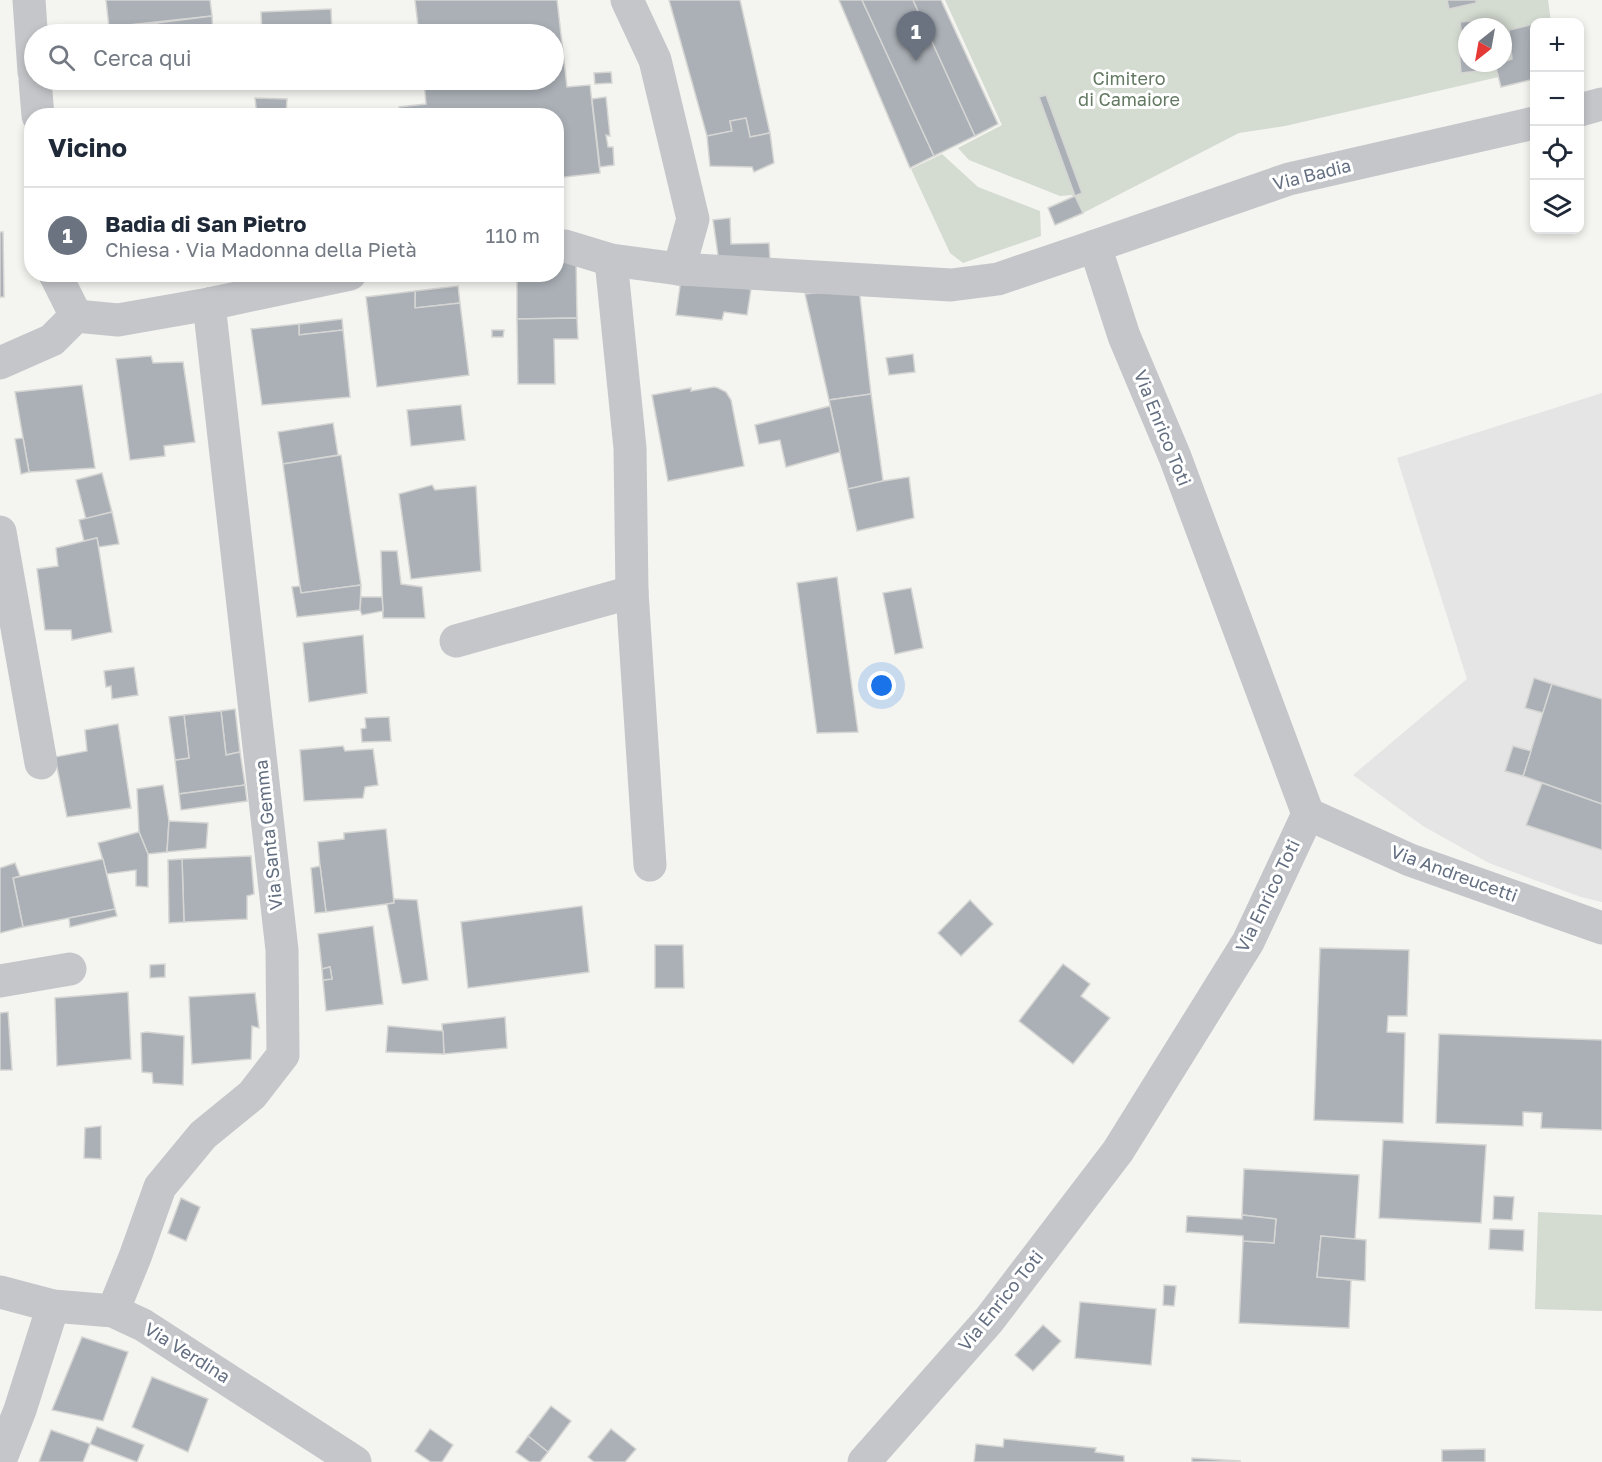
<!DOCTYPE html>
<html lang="it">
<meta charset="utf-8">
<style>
:root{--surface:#fff;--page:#f2f2f3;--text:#1f2937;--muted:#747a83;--line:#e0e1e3;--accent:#e27022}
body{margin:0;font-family:"Golos Text",sans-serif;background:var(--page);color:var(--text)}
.controls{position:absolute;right:18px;top:18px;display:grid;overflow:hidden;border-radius:12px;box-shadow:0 3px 9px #0003}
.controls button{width:54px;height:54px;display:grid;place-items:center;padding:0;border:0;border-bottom:2px solid var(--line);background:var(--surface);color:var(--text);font:30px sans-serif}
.compass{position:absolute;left:1458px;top:18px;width:54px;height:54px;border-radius:50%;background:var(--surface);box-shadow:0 3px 9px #0003;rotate:211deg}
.you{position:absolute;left:882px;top:686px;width:21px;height:21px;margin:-15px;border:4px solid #fff;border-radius:50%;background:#1a73e8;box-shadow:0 0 0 9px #1a73e833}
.badge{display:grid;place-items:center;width:39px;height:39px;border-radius:50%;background:var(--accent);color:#fff;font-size:20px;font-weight:700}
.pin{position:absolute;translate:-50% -50px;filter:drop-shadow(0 2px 3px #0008)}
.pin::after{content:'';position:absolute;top:32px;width:21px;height:18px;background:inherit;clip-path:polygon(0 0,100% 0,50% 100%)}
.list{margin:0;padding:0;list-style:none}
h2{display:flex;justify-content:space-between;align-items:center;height:78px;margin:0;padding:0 24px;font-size:26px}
h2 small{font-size:20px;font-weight:400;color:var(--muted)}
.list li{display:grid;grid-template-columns:39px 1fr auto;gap:18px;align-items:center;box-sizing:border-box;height:96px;padding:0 24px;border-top:2px solid var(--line)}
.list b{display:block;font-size:22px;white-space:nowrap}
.list p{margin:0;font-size:20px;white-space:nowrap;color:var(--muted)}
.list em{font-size:20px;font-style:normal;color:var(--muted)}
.icon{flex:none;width:33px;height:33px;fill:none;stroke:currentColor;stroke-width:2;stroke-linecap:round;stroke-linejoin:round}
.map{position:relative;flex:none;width:1602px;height:1462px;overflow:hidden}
.search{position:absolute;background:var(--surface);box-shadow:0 3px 9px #0003;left:24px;top:24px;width:540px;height:66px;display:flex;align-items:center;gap:15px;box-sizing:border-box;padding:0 21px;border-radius:33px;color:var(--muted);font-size:22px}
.panel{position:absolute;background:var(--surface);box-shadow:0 3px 9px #0003;left:24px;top:108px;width:540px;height:174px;border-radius:24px}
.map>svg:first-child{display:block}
.built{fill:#e4e5e4}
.green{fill:#d4dbd1;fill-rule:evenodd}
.building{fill:#aab0b6;stroke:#d5d5d3;stroke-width:1.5}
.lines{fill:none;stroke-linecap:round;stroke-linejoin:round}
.minor{stroke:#c4c6ca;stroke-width:33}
.tertiary{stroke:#c4c6ca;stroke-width:33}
.labels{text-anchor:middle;stroke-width:6;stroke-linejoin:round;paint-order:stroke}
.park-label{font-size:18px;fill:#637962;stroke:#fff}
.street-label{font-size:18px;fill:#636f81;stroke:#fff}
</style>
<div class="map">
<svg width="1602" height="1462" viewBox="0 0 1602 1462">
<rect width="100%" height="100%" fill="#f4f4f0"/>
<path class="built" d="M 1602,393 L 1602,902 L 1581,897 L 1489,863 L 1423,826 L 1353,775 L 1467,679 L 1397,458 Z"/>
<g class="green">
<path d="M 945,0 L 1548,0 L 1551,22 L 1534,22 L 1534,69 L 1285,126 L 1239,133 L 1083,213 L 1072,195 L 1060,196 L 969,160 L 958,148 L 1002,125 ZM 1467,27 L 1503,27 L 1503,63 L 1467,63 Z"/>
<path d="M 942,154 L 978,187 L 1040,211 L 1041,236 L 963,263 L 950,253 L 911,169 Z"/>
<path d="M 1538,1212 L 1602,1215 L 1602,1311 L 1535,1309 Z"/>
</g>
<g class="building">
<path d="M 106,0 L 210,0 L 212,16 L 109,27 Z"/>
<path d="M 415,0 L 557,0 L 567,87 L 590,85 L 600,173 L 556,178 L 556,116 L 400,116 L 399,107 L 426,104 L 424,80 L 554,80 L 554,34 L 419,34 Z"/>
<path d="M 669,0 L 740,0 L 770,133 L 750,137 L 746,118 L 730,121 L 732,131 L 707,136 Z"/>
<path d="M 839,0 L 862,0 L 934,156 L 910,168 Z"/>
<path d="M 862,0 L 913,0 L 975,136 L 934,156 Z"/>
<path d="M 913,0 L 941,0 L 998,124 L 975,136 Z"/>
<path d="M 1447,0 L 1476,0 L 1476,3 L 1449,9 Z"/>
<path d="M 331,9 L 332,34 L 262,34 L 261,12 Z"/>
<path d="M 212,16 L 213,34 L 158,34 L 157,23 Z"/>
<path d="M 1473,21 L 1474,27 L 1467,27 L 1467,36 L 1462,37 L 1460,22 Z"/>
<path d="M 157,23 L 158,34 L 122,34 L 121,26 Z"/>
<path d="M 1534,24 L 1534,79 L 1501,87 L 1495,64 L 1503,63 L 1503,62 L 1512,59 L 1509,30 Z"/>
<path d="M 1467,47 L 1467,63 L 1478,63 L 1479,71 L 1461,73 L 1459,48 Z"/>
<path d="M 611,72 L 612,83 L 595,84 L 594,73 Z"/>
<path d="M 294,80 L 327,80 L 327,84 L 295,86 Z"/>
<path d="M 1046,95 L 1082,193 L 1075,196 L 1039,97 Z"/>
<path d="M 606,97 L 610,136 L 606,135 L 608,147 L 613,147 L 614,165 L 600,167 L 592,99 Z"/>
<path d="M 255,98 L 287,99 L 286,116 L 257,116 Z"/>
<path d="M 203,111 L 203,116 L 155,116 Z"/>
<path d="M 746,118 L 750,137 L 770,133 L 774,163 L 754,172 L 752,167 L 710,166 L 707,136 L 732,131 L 730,121 Z"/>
<path d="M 1075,196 L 1083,213 L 1055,225 L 1048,208 Z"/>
<path d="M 730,218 L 731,244 L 769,243 L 770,260 L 719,262 L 713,220 Z"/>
<path d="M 0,232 L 3,232 L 4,297 L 0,297 Z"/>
<path d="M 576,258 L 577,318 L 517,319 L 517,274 L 556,274 L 556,259 Z"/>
<path d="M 681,279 L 751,289 L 747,315 L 724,312 L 722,320 L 676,315 Z"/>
<path d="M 458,286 L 460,303 L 415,308 L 415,291 Z"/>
<path d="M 859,288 L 871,394 L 829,400 L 805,294 Z"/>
<path d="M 415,291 L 415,308 L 460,303 L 469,375 L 377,387 L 366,297 Z"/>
<path d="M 577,318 L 578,339 L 554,339 L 555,384 L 518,384 L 517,319 Z"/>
<path d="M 342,319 L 343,330 L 299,335 L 299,324 Z"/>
<path d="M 299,324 L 299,335 L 343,330 L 350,397 L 262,405 L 251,329 Z"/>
<path d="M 492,330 L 504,330 L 503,337 L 492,337 Z"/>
<path d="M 913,354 L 915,372 L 889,375 L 886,358 Z"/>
<path d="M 151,356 L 153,363 L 183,362 L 195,442 L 164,446 L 165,456 L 130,460 L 116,359 Z"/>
<path d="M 82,385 L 95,468 L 29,472 L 15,392 Z"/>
<path d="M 714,387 L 718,388 L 726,392 L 731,400 L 744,466 L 668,481 L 652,395 L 691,388 L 691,391 Z"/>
<path d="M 871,394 L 883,481 L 848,489 L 829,400 Z"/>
<path d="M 461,405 L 465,440 L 411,446 L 407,410 Z"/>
<path d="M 830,406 L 840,452 L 786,467 L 780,440 L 759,444 L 755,425 Z"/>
<path d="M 333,423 L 338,455 L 283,464 L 278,432 Z"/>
<path d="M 23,438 L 29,472 L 21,474 L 15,439 Z"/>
<path d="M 341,455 L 361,585 L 301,593 L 283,464 Z"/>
<path d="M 102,473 L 112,512 L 86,519 L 76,480 Z"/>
<path d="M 909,477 L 914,518 L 857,531 L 848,489 L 883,481 Z"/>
<path d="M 432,485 L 435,490 L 476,486 L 481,571 L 411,579 L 399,494 Z"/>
<path d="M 112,512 L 119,544 L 99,547 L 97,538 L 84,541 L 79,520 Z"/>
<path d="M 97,538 L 112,632 L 72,640 L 71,630 L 45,630 L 37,569 L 58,566 L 56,548 Z"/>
<path d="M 381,551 L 397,551 L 401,584 L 422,587 L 425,618 L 383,618 Z"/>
<path d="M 837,577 L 858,732 L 817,733 L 797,583 Z"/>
<path d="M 361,585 L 360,610 L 297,617 L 292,587 L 300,586 L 301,593 Z"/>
<path d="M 911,588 L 923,648 L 895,654 L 883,593 Z"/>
<path d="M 361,597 L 382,597 L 383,611 L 362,615 L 360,610 Z"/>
<path d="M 363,635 L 367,693 L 309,702 L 303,643 Z"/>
<path d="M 134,667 L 138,695 L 112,699 L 111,686 L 106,687 L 104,671 Z"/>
<path d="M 1534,678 L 1552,684 L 1543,713 L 1525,708 Z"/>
<path d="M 1552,684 L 1602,699 L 1602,804 L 1523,776 Z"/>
<path d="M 235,709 L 240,752 L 226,755 L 221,711 Z"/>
<path d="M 221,711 L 226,755 L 240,752 L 245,785 L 179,794 L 175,760 L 189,758 L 184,715 Z"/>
<path d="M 184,715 L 189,758 L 175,760 L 169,717 Z"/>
<path d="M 389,717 L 391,741 L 362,742 L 361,729 L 366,728 L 365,718 Z"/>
<path d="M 118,724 L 131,808 L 67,817 L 55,757 L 87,751 L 85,730 Z"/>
<path d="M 343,746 L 345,751 L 373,749 L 378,785 L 365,787 L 363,798 L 304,801 L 300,750 Z"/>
<path d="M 1513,746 L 1531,751 L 1523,776 L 1505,771 Z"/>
<path d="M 1542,783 L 1602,804 L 1602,850 L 1526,825 Z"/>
<path d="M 163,785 L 169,821 L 167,852 L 148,854 L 139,832 L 137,789 Z"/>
<path d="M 245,785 L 247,801 L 181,810 L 179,794 Z"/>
<path d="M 169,821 L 208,823 L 206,848 L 167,852 Z"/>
<path d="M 386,829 L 394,903 L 326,912 L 320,866 L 318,842 L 344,839 L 344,833 Z"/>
<path d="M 139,832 L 148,854 L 148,887 L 136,886 L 136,870 L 107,874 L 98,843 Z"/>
<path d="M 251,856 L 254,894 L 247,896 L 247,919 L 184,922 L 182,859 Z"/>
<path d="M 103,859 L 115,909 L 23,927 L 13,878 Z"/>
<path d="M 182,859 L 184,922 L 169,923 L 168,860 Z"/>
<path d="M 15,863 L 20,876 L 13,878 L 23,927 L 0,933 L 0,868 Z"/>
<path d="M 320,866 L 326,912 L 315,913 L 311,868 Z"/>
<path d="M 394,899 L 417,900 L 428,980 L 404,984 L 402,983 L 387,904 L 394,903 Z"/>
<path d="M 970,900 L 993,924 L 961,956 L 938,933 Z"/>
<path d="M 582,906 L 589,972 L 468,988 L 461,922 Z"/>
<path d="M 115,909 L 117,916 L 70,927 L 69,918 Z"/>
<path d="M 373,926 L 383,1004 L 326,1011 L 323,980 L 332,979 L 330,967 L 322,969 L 318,934 Z"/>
<path d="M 655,945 L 683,945 L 684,988 L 655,988 Z"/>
<path d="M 1320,948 L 1409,950 L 1407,1016 L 1388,1016 L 1387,1032 L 1405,1033 L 1403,1123 L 1314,1120 Z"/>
<path d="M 165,964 L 165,977 L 150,978 L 150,965 Z"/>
<path d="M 1063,964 L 1090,984 L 1081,996 L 1110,1018 L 1073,1064 L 1019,1021 Z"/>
<path d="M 330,967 L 332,979 L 323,980 L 322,969 Z"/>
<path d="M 128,992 L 131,1059 L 57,1066 L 55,998 Z"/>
<path d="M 255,993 L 259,1028 L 252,1026 L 251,1059 L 192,1064 L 189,997 Z"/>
<path d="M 8,1012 L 12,1070 L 0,1070 L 0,1013 Z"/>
<path d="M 505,1017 L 507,1048 L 444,1054 L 442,1024 Z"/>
<path d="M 388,1026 L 443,1031 L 444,1054 L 386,1052 Z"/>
<path d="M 146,1032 L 184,1036 L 183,1085 L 153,1083 L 152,1073 L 142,1072 L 141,1033 Z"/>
<path d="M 1439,1034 L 1602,1040 L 1602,1130 L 1541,1128 L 1542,1113 L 1523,1112 L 1523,1126 L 1436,1123 Z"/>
<path d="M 101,1126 L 101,1159 L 84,1158 L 85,1128 Z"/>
<path d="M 1383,1140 L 1486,1145 L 1481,1223 L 1379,1218 Z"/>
<path d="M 1244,1169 L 1359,1175 L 1355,1240 L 1321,1236 L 1317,1277 L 1351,1280 L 1349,1328 L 1239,1323 L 1243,1241 L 1274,1243 L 1276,1219 L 1242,1215 Z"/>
<path d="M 1494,1196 L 1514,1197 L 1512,1220 L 1493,1219 Z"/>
<path d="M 181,1198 L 200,1207 L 186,1241 L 168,1233 Z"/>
<path d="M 1242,1215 L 1276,1219 L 1274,1243 L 1243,1241 L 1243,1236 L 1186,1232 L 1187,1216 L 1242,1219 Z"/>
<path d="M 1490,1229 L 1524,1230 L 1523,1251 L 1489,1249 Z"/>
<path d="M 1321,1236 L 1366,1240 L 1365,1281 L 1317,1277 Z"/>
<path d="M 1164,1285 L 1176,1286 L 1174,1306 L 1163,1305 Z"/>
<path d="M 1080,1302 L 1156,1309 L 1151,1365 L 1075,1358 Z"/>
<path d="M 1043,1325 L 1061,1341 L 1033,1371 L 1015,1355 Z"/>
<path d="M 82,1337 L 128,1352 L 103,1421 L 52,1410 Z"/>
<path d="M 152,1377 L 208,1399 L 188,1452 L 132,1427 Z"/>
<path d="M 551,1406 L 571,1421 L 548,1452 L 528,1436 Z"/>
<path d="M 97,1427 L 144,1445 L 137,1462 L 90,1444 Z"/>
<path d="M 430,1429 L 453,1445 L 442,1462 L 431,1462 L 415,1451 Z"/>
<path d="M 611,1429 L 636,1449 L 625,1462 L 594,1462 L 588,1457 Z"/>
<path d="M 51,1430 L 90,1444 L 83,1462 L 39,1462 Z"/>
<path d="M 528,1436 L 548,1452 L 540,1462 L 530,1462 L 516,1452 Z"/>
<path d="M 1004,1439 L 1096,1448 L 1095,1452 L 1124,1456 L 1124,1462 L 974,1462 L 976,1444 L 1003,1447 Z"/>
<path d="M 1485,1449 L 1485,1462 L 1442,1462 L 1442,1450 Z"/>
<path d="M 1192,1458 L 1224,1460 L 1241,1461 L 1192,1462 Z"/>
</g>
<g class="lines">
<g class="minor">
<path d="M 29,0 L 34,72"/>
<path d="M 627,0 L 655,60 L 693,219 L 679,269"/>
<path d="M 35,80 L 38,116"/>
<path d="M 556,247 L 565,246 L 611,260 L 679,269 L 951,285 L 998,279 L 1095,246"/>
<path d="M 611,260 L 630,448 L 632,592 L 650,865"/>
<path d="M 55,274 L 76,316"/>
<path d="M 0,363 L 52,340 L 76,316 L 118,320 L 209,304 L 350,274"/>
<path d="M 0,532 L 41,763"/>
<path d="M 456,641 L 632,592"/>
<path d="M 1308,814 L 1410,860 L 1602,928"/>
<path d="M 0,981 L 70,969"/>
<path d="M 0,1292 L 53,1306 L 113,1311 L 143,1325 L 355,1462"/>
<path d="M 113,1311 L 135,1257 L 160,1187 L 203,1135 L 252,1095 L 283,1055 L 282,950 L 209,304"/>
<path d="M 0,1461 L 20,1410 L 53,1306"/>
</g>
<g class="tertiary">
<path d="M 1580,110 L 1602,104"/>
<path d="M 864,1462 L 989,1320 L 1118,1151 L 1248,942 L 1308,814 L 1175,457 L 1124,336 L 1095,246 L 1289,179 L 1534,123"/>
</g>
</g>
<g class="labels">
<g class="park-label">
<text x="1129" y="85">Cimitero<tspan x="1129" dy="21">di Camaiore</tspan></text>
</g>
<g class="street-label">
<text transform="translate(1312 175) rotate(-14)" y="6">Via Badia</text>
<text transform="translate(1162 428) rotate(68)" y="6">Via Enrico Toti</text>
<text transform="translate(269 835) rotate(-96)" y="6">Via Santa Gemma</text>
<text transform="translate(1454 874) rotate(20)" y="6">Via Andreucetti</text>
<text transform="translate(1268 896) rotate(-64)" y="6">Via Enrico Toti</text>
<text transform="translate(1001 1301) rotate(-51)" y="6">Via Enrico Toti</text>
<text transform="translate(187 1353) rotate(32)" y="6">Via Verdina</text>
</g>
</g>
</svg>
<div class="controls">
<button>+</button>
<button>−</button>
<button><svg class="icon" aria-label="locate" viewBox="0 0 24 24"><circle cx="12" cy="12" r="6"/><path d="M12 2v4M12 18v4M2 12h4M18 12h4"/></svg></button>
<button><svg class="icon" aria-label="layers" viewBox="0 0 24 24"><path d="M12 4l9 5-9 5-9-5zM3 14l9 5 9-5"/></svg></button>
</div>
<svg class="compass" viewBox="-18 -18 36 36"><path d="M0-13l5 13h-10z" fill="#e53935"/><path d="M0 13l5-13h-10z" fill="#747a83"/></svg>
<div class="you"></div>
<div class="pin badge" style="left:916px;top:61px;background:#6b7280">1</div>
<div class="search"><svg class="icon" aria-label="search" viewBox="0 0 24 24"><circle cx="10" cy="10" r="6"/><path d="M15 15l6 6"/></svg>Cerca qui</div>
<section class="panel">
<h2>Vicino<small></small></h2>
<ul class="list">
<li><span class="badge" style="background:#6b7280">1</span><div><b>Badia di San Pietro</b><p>Chiesa · Via Madonna della Pietà</p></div><em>110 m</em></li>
</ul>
</section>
</div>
